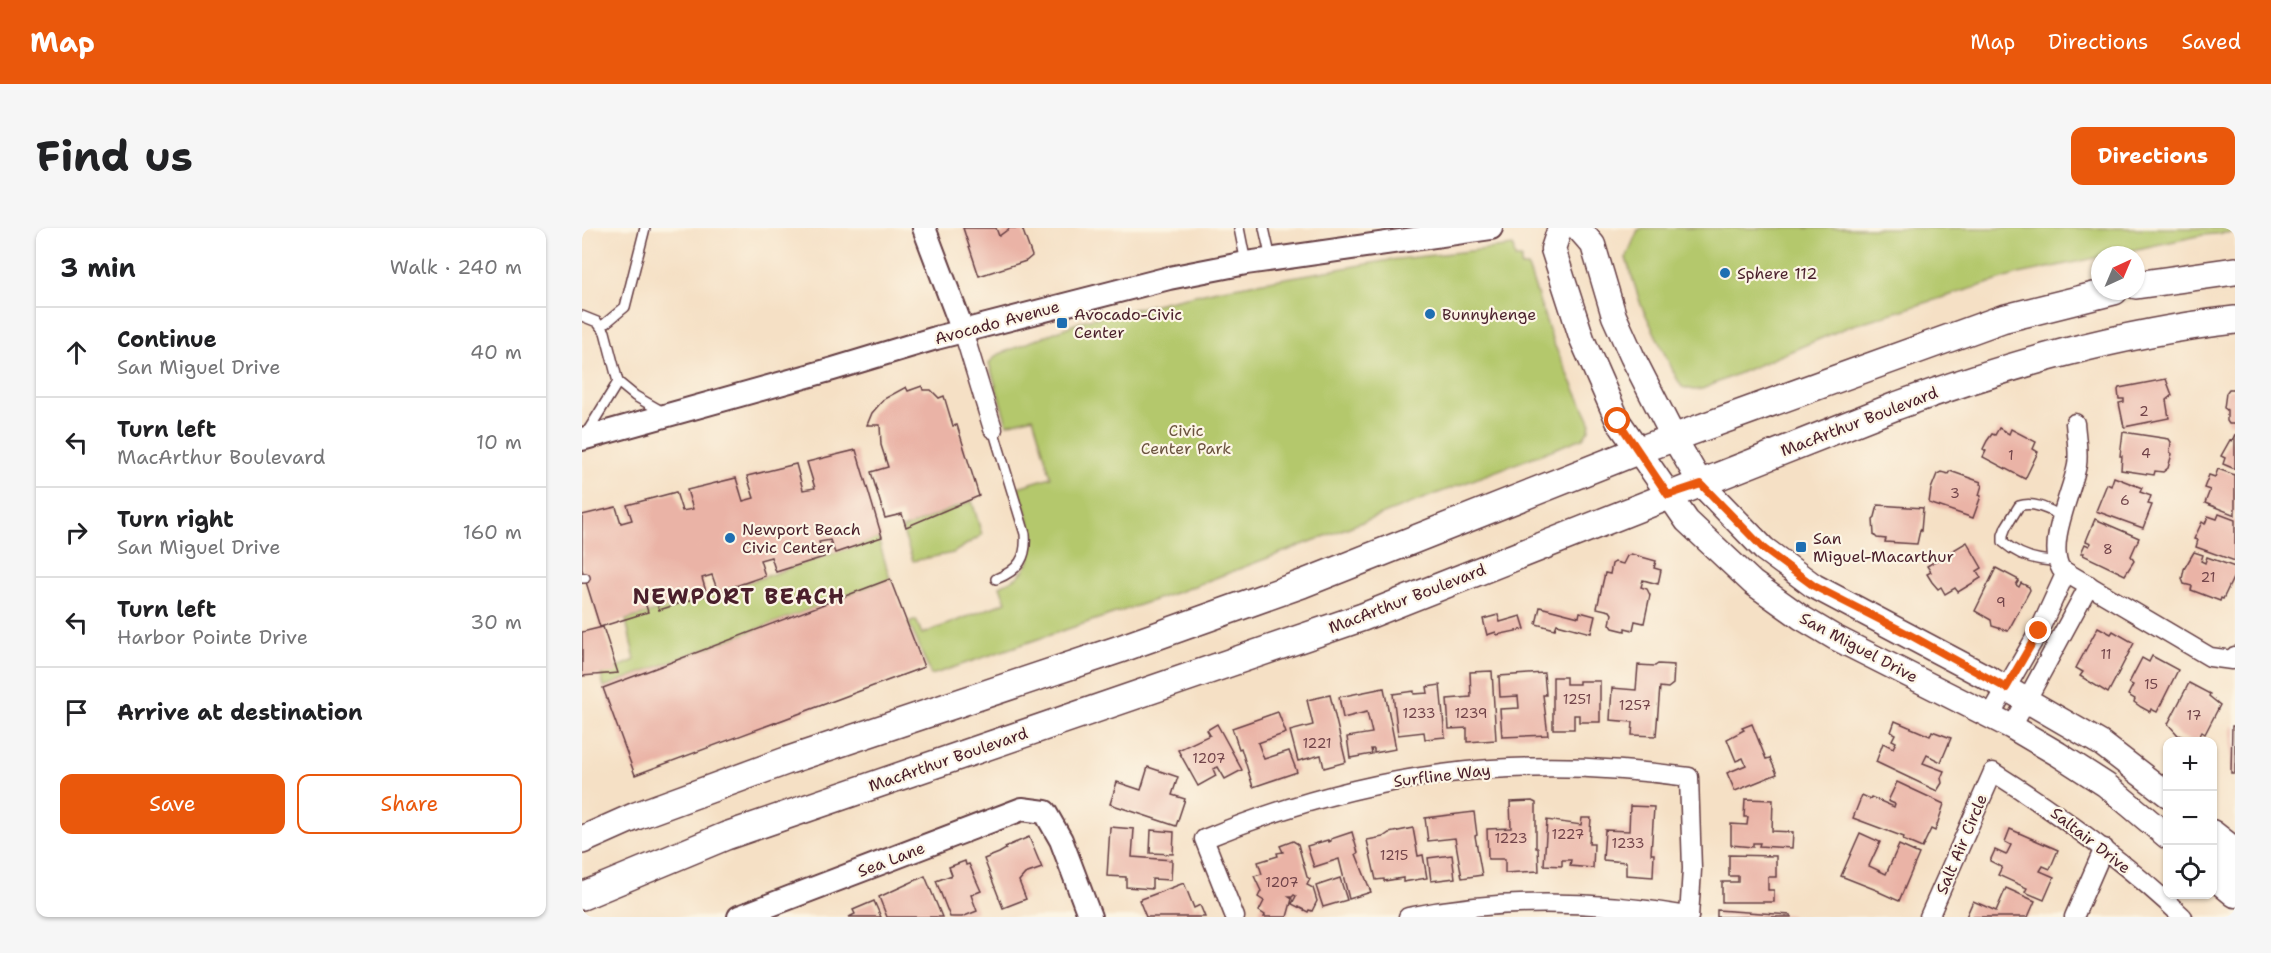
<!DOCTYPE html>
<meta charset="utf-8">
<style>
:root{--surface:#fff;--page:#f6f6f6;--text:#202124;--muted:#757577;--line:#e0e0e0;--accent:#ea580c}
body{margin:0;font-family:"Shantell Sans",sans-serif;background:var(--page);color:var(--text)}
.controls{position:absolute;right:18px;bottom:18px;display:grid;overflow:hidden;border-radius:12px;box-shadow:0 2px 4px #0004}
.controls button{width:54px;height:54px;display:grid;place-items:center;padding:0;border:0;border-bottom:2px solid var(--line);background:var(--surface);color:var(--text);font:30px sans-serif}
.compass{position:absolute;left:1509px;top:18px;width:54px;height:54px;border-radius:50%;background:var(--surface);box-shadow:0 2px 4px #0004;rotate:44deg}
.stop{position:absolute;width:18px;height:18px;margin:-14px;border:4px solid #ea580c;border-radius:50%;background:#fff}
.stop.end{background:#ea580c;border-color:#fff;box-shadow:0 2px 6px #0008}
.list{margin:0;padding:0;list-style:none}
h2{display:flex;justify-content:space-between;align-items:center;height:78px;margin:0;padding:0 24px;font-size:26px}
h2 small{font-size:20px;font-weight:400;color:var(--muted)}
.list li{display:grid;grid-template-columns:39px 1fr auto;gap:18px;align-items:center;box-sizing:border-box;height:90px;padding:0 24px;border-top:2px solid var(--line)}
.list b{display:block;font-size:22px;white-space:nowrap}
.list p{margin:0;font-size:20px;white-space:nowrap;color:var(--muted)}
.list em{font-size:20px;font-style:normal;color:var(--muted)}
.actions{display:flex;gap:12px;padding:18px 24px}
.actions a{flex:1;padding:14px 0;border:2px solid var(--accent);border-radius:12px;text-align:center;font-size:21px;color:var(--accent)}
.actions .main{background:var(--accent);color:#fff}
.icon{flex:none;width:33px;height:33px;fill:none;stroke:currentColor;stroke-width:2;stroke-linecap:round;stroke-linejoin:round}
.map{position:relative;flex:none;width:1653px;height:689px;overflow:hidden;border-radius:12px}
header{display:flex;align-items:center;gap:36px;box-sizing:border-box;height:84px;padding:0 30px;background:var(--accent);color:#fff}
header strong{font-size:28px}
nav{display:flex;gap:33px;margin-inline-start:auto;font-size:21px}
.intro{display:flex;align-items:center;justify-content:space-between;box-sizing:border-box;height:144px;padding:0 36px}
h1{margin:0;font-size:42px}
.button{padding:15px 27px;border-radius:12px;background:var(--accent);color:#fff;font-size:21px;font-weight:700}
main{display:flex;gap:36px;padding:0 36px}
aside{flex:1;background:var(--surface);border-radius:12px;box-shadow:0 2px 4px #0004}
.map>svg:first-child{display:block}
.green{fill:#b4c86c;stroke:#7f744c;stroke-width:1.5}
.building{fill:#eab3a6}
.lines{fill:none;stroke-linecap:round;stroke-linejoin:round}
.service-casing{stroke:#643c42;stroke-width:12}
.minor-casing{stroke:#643c42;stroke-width:21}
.tertiary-casing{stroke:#643c42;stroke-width:26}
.secondary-casing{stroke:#643c42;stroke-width:27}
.primary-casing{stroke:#643c42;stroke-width:30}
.service{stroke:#fff;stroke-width:9}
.minor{stroke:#fff;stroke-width:18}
.tertiary{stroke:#fff;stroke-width:22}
.secondary{stroke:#fff;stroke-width:24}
.primary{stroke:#fff;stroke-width:27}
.route{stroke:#ea580c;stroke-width:8}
.poi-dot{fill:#1f6fb2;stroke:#fcf5e5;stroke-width:2}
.labels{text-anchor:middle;stroke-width:4.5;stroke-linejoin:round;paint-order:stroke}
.number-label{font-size:14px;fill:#72444a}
.poi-label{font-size:16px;fill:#4a1f2b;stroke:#fcf5e5;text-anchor:start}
.street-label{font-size:16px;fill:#4a1f2b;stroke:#fcf5e5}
.park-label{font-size:16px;fill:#6a523e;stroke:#fcf5e5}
.district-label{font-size:22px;font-weight:bold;letter-spacing:1.5px;fill:#4a1f2b;stroke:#fcf5e5}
</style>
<header>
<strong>Map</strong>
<nav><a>Map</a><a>Directions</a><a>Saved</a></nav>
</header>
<div class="intro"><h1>Find us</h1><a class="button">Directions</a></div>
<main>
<aside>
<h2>3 min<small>Walk · 240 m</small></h2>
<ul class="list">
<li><svg class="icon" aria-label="ahead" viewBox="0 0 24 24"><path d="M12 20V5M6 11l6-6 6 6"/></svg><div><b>Continue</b><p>San Miguel Drive</p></div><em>40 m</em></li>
<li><svg class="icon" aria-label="left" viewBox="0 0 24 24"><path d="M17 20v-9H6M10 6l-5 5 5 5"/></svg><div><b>Turn left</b><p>MacArthur Boulevard</p></div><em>10 m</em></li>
<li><svg class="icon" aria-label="right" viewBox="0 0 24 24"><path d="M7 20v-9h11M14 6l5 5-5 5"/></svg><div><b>Turn right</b><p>San Miguel Drive</p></div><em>160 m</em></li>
<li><svg class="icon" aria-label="left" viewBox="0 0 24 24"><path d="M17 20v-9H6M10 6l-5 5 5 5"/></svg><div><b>Turn left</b><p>Harbor Pointe Drive</p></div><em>30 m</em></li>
<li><svg class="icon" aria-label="arrive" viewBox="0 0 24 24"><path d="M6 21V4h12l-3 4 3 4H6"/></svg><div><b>Arrive at destination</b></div></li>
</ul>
<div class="actions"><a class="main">Save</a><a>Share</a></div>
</aside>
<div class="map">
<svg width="1653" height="689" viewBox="0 0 1653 689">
<rect width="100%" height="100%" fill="#fcf5e5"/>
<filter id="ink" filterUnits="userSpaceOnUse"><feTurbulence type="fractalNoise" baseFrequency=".0167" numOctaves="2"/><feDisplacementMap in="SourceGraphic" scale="12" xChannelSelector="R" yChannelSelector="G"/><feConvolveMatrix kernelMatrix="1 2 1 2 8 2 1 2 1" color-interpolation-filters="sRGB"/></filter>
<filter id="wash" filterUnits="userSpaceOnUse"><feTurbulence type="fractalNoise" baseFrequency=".008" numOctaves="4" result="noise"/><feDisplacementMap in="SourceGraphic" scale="24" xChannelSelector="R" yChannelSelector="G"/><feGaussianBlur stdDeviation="1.35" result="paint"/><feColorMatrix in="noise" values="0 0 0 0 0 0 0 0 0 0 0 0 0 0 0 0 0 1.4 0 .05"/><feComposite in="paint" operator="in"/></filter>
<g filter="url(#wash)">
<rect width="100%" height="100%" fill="#f5e0c5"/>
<g class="green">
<path d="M 1061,0 L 1653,0 L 1653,4 L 1621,7 L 1527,27 L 1518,27 L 1518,29 L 1437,46 L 1268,98 L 1120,161 L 1112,162 L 1100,159 L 1094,149 L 1059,77 L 1044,30 L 1056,2 Z"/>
<path d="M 931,18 L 933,30 L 939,30 L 939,39 L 946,39 L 971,114 L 1008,193 L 1007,201 L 1001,210 L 599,363 L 349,447 L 327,395 L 334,392 L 340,406 L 424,374 L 418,358 C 423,355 430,353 435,349 C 463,325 445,287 436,259 L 469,249 L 451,189 L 425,196 L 407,135 L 415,127 L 503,92 L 635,62 L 808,32 Z"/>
<path d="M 390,273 L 400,307 L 371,325 L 331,333 L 320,301 Z"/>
<path d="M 296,310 L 308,351 L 22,459 L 19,447 L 53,432 L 44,392 L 176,351 Z"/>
</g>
<g id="blocks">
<g class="building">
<path d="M 381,0 L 414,0 L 417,8 L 428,0 L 440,0 L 450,28 L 444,33 L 397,48 Z"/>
<path d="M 1584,151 L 1590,167 L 1584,172 L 1587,190 L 1542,199 L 1537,175 L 1542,174 L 1542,171 L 1537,171 L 1536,162 L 1537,160 Z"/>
<path d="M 340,158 L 341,162 L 349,162 L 357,170 L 362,168 L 371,198 L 375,197 L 397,268 L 324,299 L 320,286 L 303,290 L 289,244 L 306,239 L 299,217 L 298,197 L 285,197 L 290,185 L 302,171 L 324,159 L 326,163 Z"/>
<path d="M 1647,161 L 1653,161 L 1653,196 L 1647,196 L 1645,193 L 1645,182 L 1642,180 L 1644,165 Z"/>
<path d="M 1417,200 L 1427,206 L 1429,201 L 1454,214 L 1451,221 L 1456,224 L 1443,251 L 1401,229 L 1404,223 L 1401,221 L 1405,213 L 1410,206 L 1413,207 Z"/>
<path d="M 1541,204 L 1587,211 L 1589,214 L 1588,224 L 1590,226 L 1586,240 L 1581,244 L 1573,243 L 1572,247 L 1539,242 L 1540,228 L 1538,228 Z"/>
<path d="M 1653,206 L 1653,241 L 1641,236 L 1643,230 L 1639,228 L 1648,212 L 1650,213 Z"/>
<path d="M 274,222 L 300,309 L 253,325 L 248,312 L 237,314 L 242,329 L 194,344 L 189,329 L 178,332 L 183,348 L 136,364 L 130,347 L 120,350 L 125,367 L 77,382 L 72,365 L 61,368 L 66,384 L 18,399 L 0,341 L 0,287 L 34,279 L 39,295 L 50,292 L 45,277 L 94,264 L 100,283 L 111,281 L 105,262 L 154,250 L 161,273 L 172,270 L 165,248 L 214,236 L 221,262 L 233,260 L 225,234 Z"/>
<path d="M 1636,241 L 1653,247 L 1653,287 L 1623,275 L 1628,262 L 1622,260 L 1627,247 L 1633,249 Z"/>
<path d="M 1368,243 L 1399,254 L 1398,256 L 1400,257 L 1397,267 L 1399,268 L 1391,290 L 1347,275 L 1349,261 L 1355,246 L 1359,244 L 1366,246 Z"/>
<path d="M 1532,249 L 1560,260 L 1558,264 L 1569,268 L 1566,276 L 1570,277 L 1561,300 L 1514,283 L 1525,256 L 1529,258 Z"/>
<path d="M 1296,277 L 1341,280 L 1339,303 L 1338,302 L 1335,316 L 1303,314 L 1304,311 L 1295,310 L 1292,307 L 1291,291 L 1293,289 Z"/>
<path d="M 1637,286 L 1653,292 L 1653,333 L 1614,319 L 1616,312 L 1612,311 L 1620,294 L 1623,296 L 1626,288 L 1635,291 Z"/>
<path d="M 1513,291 L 1557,310 L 1549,328 L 1552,333 L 1543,347 L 1501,327 L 1502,325 L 1499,325 L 1503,316 L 1507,318 L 1509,315 L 1504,313 Z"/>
<path d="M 1385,314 L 1400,340 L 1395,343 L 1399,350 L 1376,364 L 1373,360 L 1363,366 L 1359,359 L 1356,361 L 1350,354 L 1345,346 L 1349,344 L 1345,338 Z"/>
<path d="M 1612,324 L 1621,327 L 1619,333 L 1623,335 L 1625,329 L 1653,339 L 1653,346 L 1641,371 L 1639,370 L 1638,373 L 1609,362 L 1610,358 L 1602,356 L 1600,351 L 1602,341 Z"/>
<path d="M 1049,326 L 1074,333 L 1072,340 L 1079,342 L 1076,356 L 1061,352 L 1059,359 L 1065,361 L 1068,367 L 1062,395 L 1053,393 L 1051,402 L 1043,400 L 1043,403 L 1031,400 L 1028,396 L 1030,386 L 1028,383 L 1015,380 L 1023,345 L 1028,346 L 1030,336 L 1033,334 L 1041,336 L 1045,328 Z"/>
<path d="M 1414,340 L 1437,352 L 1434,357 L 1437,359 L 1439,355 L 1447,359 L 1448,362 L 1426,403 L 1410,398 L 1409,392 L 1393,383 Z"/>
<path d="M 308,351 L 342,439 L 53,547 L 21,460 Z"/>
<path d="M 958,379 L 997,389 L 998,384 L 1013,388 L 1009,405 L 975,396 L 973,401 L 954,396 Z"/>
<path d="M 916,387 L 918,394 L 939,388 L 943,401 L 915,407 L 914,404 L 905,407 L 901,391 Z"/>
<path d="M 21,399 L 36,445 L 0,448 L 0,404 Z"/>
<path d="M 1516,399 L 1529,406 L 1531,403 L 1552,415 L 1526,465 L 1498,448 L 1501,444 L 1494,440 Z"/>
<path d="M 1570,428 L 1596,442 L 1575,484 L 1569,481 L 1568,484 L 1559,479 L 1552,474 L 1553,471 L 1546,467 L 1551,457 L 1547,455 L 1560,430 L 1567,434 Z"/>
<path d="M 1076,436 L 1092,437 L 1091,456 L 1086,460 L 1078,459 L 1074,508 L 1050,507 L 1051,494 L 1028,492 L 1030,460 L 1054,462 L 1056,437 L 1073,438 Z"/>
<path d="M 910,443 L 914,512 L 885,514 L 885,500 L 867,501 L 865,471 L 889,469 L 888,444 Z"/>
<path d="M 962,445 L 964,467 L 961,467 L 966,507 L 920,509 L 918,481 L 937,480 L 936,468 L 918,469 L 917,448 Z"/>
<path d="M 971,449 L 984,449 L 984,456 L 997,456 L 997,453 L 1018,453 L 1018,494 L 997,494 L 997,487 L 992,487 L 992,501 L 971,501 Z"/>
<path d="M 1607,455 L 1628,466 L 1627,468 L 1638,477 L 1623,506 L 1620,504 L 1616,511 L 1611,513 L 1596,507 L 1586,496 Z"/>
<path d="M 858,457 L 863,509 L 843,511 L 842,504 L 816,507 L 811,466 L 832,463 L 832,466 L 846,465 L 845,459 Z"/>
<path d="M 802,460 L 814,521 L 792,525 L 792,521 L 789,521 L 790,526 L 768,530 L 765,509 L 790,505 L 785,484 L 761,490 L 757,469 Z"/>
<path d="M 748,467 L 764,534 L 742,540 L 739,527 L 716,533 L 708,503 L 731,497 L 725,472 Z"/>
<path d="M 696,484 L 704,505 L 676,515 L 682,531 L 707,523 L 715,544 L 671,559 L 659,520 L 657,521 L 650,500 Z"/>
<path d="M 1313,493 L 1348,508 L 1350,503 L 1369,510 L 1359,534 L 1345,527 L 1341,535 L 1362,543 L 1359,550 L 1360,555 L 1355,563 L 1294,534 L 1301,515 L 1311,520 L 1314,514 L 1310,512 L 1313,506 L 1309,504 Z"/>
<path d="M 635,496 L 660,542 L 643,551 L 636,539 L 631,541 L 634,548 L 616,558 L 596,522 L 628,507 L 625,502 Z"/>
<path d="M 1170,496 L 1184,531 L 1188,530 L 1195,546 L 1153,563 L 1145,545 L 1164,537 L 1161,530 L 1154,533 L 1145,511 L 1162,502 L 1160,500 Z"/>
<path d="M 1650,498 L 1653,498 L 1653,545 L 1649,545 Z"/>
<path d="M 566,539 L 596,549 L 590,567 L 603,571 L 594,598 L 528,576 L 535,554 L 559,562 Z"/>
<path d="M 1315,554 L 1362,576 L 1353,603 L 1349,601 L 1340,620 L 1321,612 L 1322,609 L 1271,590 L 1280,567 L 1288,571 L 1289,569 L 1312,579 L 1313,576 L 1306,573 Z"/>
<path d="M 1163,571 L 1191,572 L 1190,603 L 1211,604 L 1210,620 L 1177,618 L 1178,615 L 1171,615 L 1171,619 L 1149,617 L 1149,596 L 1165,597 L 1166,589 L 1162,589 Z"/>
<path d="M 950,573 L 954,575 L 954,620 L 956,620 L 957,643 L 923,645 L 923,631 L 906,631 L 905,601 L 929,600 L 928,574 Z"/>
<path d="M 1048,578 L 1072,579 L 1069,626 L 1072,626 L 1071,649 L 1044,647 L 1044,634 L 1021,632 L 1023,602 L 1047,603 Z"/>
<path d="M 892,584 L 895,607 L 893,608 L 900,647 L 880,650 L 873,610 L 846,613 L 843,590 Z"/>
<path d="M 1000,590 L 1009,590 L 1007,616 L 1012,616 L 1011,640 L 988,638 L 989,632 L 980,632 L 980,638 L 962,637 L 965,592 L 999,597 Z"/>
<path d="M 528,599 L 552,601 L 550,629 L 590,632 L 589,652 L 570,651 L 570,661 L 544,659 L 544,649 L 525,648 Z"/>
<path d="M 831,600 L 836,628 L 841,627 L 845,650 L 821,654 L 821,650 L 802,653 L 802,651 L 794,652 L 785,612 L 801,609 L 807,605 Z"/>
<path d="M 1428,601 L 1476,622 L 1468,641 L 1461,638 L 1458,643 L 1472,649 L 1462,672 L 1443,664 L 1445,660 L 1416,647 L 1420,639 L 1408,633 L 1413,622 L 1424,627 L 1429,617 L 1423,614 Z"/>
<path d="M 569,602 L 592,604 L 591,626 L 568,625 Z"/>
<path d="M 770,604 L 776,625 L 774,626 L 789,664 L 767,671 L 757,631 L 732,639 L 725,618 L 746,612 L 747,614 L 749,613 L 749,611 Z"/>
<path d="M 1278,605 L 1298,614 L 1287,638 L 1304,646 L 1317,617 L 1337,626 L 1317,673 L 1297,664 L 1297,663 L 1259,648 Z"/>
<path d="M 447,609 L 460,640 L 443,646 L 437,653 L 444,671 L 421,680 L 402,631 L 417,625 L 424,621 L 423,619 Z"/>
<path d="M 711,613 L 716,616 L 725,649 L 728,651 L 725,657 L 731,660 L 735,673 L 730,683 L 727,682 L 726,684 L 710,676 L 714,668 L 712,667 L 710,669 L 707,669 L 710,671 L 705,689 L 682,689 L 683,687 L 677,683 L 682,673 L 676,669 L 679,663 L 672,648 L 680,646 L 676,634 L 696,628 L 695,625 L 701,624 L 698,618 Z"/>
<path d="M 870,627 L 873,650 L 849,653 L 846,630 Z"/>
<path d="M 1147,627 L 1194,628 L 1194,649 L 1186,649 L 1186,662 L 1192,662 L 1192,674 L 1140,674 L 1140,654 L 1156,654 L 1156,648 L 1147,648 Z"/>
<path d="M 383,633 L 384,637 L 387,636 L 399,663 L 389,667 L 395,683 L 380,689 L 368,689 L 354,653 L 370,647 L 367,639 Z"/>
<path d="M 343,648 L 360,689 L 305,689 L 297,669 Z"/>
<path d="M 758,650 L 765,672 L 741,679 L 734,658 Z"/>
<path d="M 602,655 L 612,680 L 618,677 L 623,689 L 564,689 L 557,672 Z"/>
<path d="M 1424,660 L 1453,673 L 1446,689 L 1384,689 L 1391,673 L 1414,683 Z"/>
<path d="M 292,673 L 299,689 L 267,689 L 273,686 L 271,682 Z"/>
<path d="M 1135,682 L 1209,687 L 1209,689 L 1135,689 Z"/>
</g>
</g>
</g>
<g filter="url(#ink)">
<use href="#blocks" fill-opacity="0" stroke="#643c42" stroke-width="1.5"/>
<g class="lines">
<g class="service-casing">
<g id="service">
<path d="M 657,0 L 664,35"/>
<path d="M 682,0 L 689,31"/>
<path d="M 0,88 L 15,94 L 23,104 L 36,154 L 4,206"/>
<path d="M 19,99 L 43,79 L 63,0"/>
<path d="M 36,154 L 53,168 L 81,184"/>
<path d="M 411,201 L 443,306 C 445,330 437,342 414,351"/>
<path d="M 1475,333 C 1454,333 1437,328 1421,314 L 1421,307 L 1424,299 L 1437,278 C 1453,273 1467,282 1481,289"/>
<path d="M 0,350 L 3,350"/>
</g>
</g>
<g class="minor-casing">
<g id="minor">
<path d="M 381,103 L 411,201"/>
<path d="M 1493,195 C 1494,208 1497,224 1495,237 C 1490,265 1464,315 1479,341 L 1628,429 L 1650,432 L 1653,428"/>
<path d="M 1408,488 L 1457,403 L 1484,344"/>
<path d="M 1430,499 L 1507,357"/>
<path d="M 653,689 L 622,611 C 784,544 934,525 1107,549 L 1110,641 L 1107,689"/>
<path d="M 826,689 C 919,670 1013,672 1107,688"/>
<path d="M 1347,689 L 1411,544 C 1479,587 1542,633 1601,689"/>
<path d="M 1492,689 L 1522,620"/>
</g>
</g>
<g class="tertiary-casing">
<g id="tertiary">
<path d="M 342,0 L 381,103"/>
<path d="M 0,211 L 251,141 L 354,110 L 587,50 L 664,35 L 909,0"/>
<path d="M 1630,627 L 1653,644"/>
<path d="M 157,689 L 440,581 L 463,584 L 479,612 L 508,689"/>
</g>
</g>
<g class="secondary-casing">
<g id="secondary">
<path d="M 978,0 L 971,21 L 1000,111 L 1036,193 L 1105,293 L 1171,355 L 1220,390 L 1252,409 L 1430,499 L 1476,526 L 1524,557 L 1586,609"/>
<path d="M 996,0 L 1011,17 L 1032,88 L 1050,128 L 1092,210 L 1119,256 L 1182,321 L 1232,358 L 1408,451 L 1520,516 L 1586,567"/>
<path d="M 1630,604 L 1653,622"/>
<path d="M 1630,648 L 1653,667"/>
</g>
</g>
<g class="primary-casing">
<g id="primary">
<path d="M 1554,57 L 1653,43"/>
<path d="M 0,612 L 54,588 L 204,533 L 538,421 L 720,356 L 1055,223 L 1420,91 L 1532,63"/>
<path d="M 0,668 L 144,608 L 781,389 L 1314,178 C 1424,138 1536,105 1653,92"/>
</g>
</g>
<use href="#service" class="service"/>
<use href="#minor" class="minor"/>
<use href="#tertiary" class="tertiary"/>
<use href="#secondary" class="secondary"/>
<use href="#primary" class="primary"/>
</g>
</g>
<g class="lines" filter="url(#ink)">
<path class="route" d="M 1036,193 L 1086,267 L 1119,256 L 1182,321 L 1232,358 L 1328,407 L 1424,460 L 1457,403"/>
</g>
<g class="poi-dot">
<circle cx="1143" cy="45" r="6"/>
<circle cx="848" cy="86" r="6"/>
<rect x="474" y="89" width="12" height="12" rx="3"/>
<circle cx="148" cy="310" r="6"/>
<rect x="1213" y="313" width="12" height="12" rx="3"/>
</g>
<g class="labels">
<g class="number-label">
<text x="1562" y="188">2</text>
<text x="1564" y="230">4</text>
<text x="1429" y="232">1</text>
<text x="1373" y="270">3</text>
<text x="1543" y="277">6</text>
<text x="1526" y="326">8</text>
<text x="1626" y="354">21</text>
<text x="1419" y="379">9</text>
<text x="1524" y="431">11</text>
<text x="1569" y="461">15</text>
<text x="995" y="476">1251</text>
<text x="1053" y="482">1257</text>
<text x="837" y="490">1233</text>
<text x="889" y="490">1239</text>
<text x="1612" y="492">17</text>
<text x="735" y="520">1221</text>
<text x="627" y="535">1207</text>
<text x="986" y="611">1227</text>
<text x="929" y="615">1223</text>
<text x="1046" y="620">1233</text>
<text x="812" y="632">1215</text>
<text x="700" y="659">1207</text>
</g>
<g class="poi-label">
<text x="1155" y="51">Sphere 112</text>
<text x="492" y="92">Avocado-Civic<tspan x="492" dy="18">Center</tspan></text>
<text x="860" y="92">Bunnyhenge</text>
<text x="160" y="307">Newport Beach<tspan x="160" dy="18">Civic Center</tspan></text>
<text x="1231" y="316">San<tspan x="1231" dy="18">Miguel-Macarthur</tspan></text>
</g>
<g class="street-label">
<text transform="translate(415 94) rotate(-15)" y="6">Avocado Avenue</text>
<text transform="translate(1277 193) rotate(-21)" y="6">MacArthur Boulevard</text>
<text transform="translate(825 370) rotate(-21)" y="6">MacArthur Boulevard</text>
<text transform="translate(1277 419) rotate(28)" y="6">San Miguel Drive</text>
<text transform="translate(366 531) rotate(-19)" y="6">MacArthur Boulevard</text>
<text transform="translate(860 547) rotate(-7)" y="6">Surfline Way</text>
<text transform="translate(1509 612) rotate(38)" y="6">Saltair Drive</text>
<text transform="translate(1379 616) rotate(-67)" y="6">Salt Air Circle</text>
<text transform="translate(309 631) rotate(-21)" y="6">Sea Lane</text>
</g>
<g class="park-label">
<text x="604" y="208">Civic<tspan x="604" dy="18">Center Park</tspan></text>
</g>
<g class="district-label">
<text x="157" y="376">NEWPORT BEACH</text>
</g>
</g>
</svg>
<div class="controls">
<button>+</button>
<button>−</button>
<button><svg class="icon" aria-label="locate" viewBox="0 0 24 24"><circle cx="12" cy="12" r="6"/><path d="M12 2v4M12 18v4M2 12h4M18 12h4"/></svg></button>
</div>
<svg class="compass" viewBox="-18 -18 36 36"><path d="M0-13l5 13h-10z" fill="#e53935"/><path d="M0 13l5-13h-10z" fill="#757577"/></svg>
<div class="stop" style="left:1036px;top:193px"></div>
<div class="stop end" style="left:1457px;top:403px"></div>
</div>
</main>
